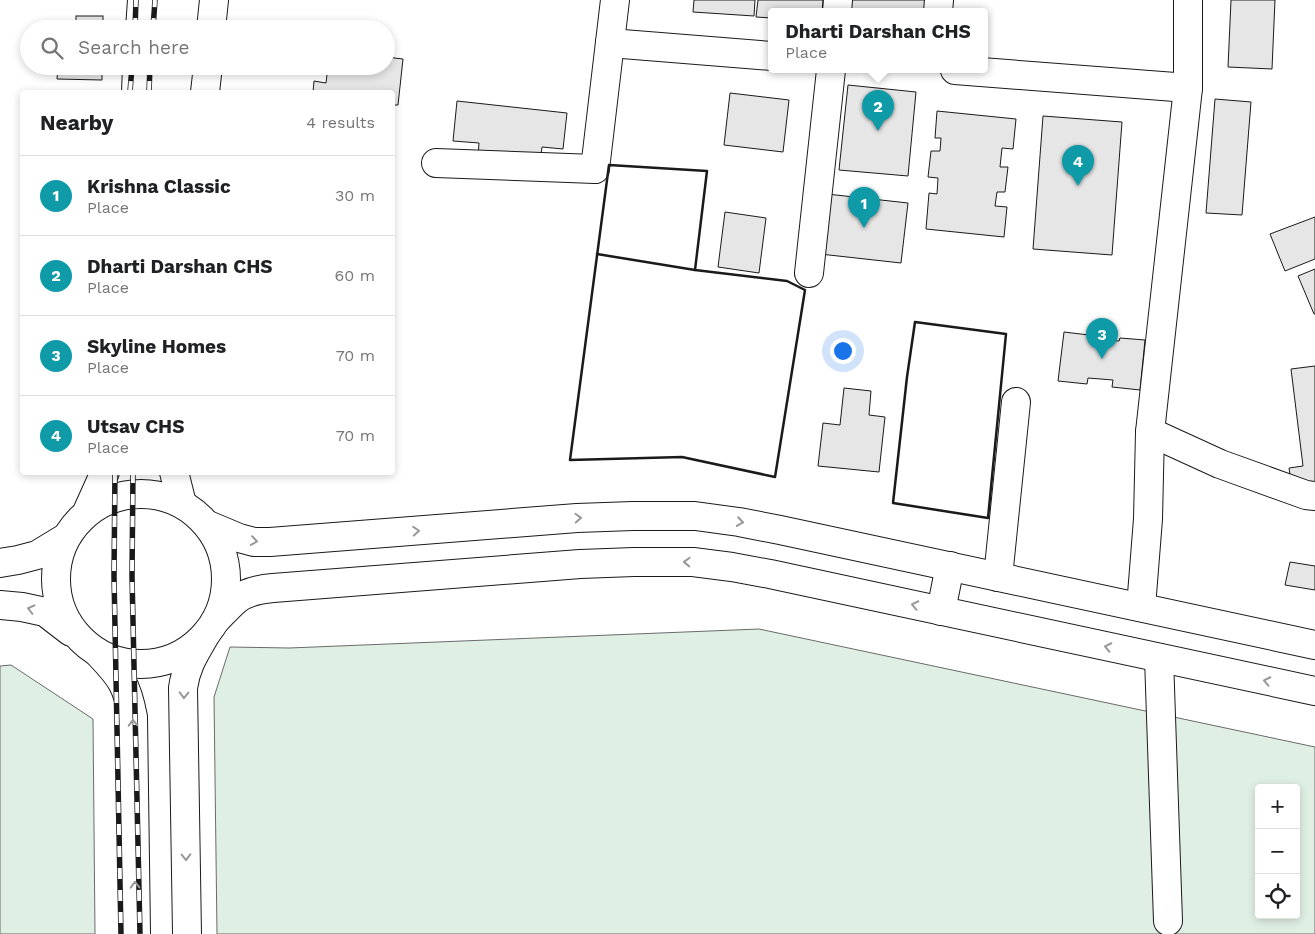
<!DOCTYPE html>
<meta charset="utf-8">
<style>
:root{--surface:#fff;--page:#f2f2f2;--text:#202124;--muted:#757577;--line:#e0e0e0;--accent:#d93025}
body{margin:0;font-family:"Work Sans",sans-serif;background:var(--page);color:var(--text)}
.controls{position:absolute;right:15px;bottom:15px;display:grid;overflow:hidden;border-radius:5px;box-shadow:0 2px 8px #0003}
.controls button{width:45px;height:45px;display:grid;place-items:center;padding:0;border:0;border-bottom:1px solid var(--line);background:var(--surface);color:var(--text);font:25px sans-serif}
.you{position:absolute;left:842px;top:350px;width:18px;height:18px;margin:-12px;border:4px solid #fff;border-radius:50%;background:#1a73e8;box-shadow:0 0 0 8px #1a73e833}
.badge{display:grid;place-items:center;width:32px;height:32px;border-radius:50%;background:var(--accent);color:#fff;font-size:16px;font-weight:700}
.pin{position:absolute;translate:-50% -41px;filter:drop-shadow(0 1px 2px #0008)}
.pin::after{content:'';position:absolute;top:26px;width:18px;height:15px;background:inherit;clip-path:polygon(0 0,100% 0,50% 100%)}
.popup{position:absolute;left:768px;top:8px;width:220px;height:65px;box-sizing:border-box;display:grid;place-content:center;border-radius:5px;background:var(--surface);filter:drop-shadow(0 1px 4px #0005);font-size:16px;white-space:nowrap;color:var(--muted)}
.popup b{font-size:19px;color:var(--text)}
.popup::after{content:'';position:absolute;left:50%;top:100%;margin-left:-10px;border:10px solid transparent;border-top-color:var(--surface)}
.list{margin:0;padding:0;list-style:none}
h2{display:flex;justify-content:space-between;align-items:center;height:65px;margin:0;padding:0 20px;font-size:21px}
h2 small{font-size:16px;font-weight:400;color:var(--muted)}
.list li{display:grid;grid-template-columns:32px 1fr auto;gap:15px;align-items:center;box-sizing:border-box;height:80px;padding:0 20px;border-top:1px solid var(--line)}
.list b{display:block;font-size:19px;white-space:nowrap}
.list p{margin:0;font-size:16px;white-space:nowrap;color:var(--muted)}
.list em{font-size:16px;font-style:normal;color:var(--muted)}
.icon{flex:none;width:28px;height:28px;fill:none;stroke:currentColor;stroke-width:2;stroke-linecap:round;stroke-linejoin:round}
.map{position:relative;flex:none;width:1315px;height:934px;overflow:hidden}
.search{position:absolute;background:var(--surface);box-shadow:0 2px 8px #0003;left:20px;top:20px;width:375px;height:55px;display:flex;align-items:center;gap:12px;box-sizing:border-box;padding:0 18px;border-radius:28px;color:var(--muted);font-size:19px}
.panel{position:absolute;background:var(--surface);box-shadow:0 2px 8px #0003;left:20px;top:90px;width:375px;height:385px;border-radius:5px}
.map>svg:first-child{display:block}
.green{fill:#e0efe3;stroke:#6a6a6a;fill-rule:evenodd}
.building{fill:#e6e6e6;stroke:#1a1a1a}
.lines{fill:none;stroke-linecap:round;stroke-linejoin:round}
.minor-casing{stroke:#1a1a1a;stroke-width:30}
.major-casing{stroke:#1a1a1a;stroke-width:30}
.minor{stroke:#fff;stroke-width:28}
.major{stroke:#fff;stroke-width:28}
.rail-casing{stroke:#1a1a1a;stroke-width:5.5}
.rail{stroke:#fff;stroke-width:4;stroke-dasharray:11;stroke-linecap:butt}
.wall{stroke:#1a1a1a;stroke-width:2.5}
.oneway{stroke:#989898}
</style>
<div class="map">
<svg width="1315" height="934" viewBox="0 0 1315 934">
<rect width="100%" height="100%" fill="#fff"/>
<g class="green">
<path d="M 759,629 L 1315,747 L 1315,934 L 217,934 L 214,697 L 230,647 L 289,648 ZM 1259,788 L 1296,788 L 1296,915 L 1259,915 Z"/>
<path d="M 11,665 L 93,719 L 95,934 L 0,934 L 0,666 Z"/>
</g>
<g class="building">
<path d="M 694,0 L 755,0 L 754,16 L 693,12 Z"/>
<path d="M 758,0 L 823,0 L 822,12 L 772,12 L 772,18 L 756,17 Z"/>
<path d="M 847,0 L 933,0 L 932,12 L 846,12 Z"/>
<path d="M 1231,0 L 1275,0 L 1272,69 L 1228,67 Z"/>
<rect x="76" y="16" width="27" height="13"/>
<path d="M 315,26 L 341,29 L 315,29 Z"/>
<path d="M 386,57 L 403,59 L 398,105 L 392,105 L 392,92 L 313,92 L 314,81 L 326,83 L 328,66 L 386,66 Z"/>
<path d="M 58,66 L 102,66 L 102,80 L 57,79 Z"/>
<path d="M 848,85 L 916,92 L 908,176 L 839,170 Z"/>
<path d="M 730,93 L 789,100 L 783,152 L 724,145 Z"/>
<path d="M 1215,99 L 1251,102 L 1242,215 L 1206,213 Z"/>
<path d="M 457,101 L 567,113 L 563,149 L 542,147 L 540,162 L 478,156 L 479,143 L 453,141 Z"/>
<path d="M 937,111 L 1016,119 L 1013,149 L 1002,148 L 1000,167 L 1008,167 L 1005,192 L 997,192 L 995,206 L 1007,207 L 1004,237 L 926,229 L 929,193 L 937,194 L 938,178 L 928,177 L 931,151 L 940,151 L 941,138 L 935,138 Z"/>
<path d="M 1043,116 L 1122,122 L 1112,255 L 1033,249 Z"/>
<path d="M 827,194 L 908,203 L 901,263 L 820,254 Z"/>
<path d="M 725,212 L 766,218 L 759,273 L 718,267 Z"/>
<path d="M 1315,217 L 1315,259 L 1285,271 L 1270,234 Z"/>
<path d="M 1315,269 L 1315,314 L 1314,314 L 1298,276 Z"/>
<path d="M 1064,332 L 1089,335 L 1089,338 L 1119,341 L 1120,338 L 1145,340 L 1140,390 L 1112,387 L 1113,380 L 1088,378 L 1087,384 L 1058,381 Z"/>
<path d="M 1315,366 L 1315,485 L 1292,488 L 1289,468 L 1303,466 L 1291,369 Z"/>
<path d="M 844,388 L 871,391 L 869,415 L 885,417 L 879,472 L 818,466 L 823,423 L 840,425 Z"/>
<path d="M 1290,562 L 1315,566 L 1315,590 L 1285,585 Z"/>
</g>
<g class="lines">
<g class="minor-casing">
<g id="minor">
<path d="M 837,12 L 838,0"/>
<path d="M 938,12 L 939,0"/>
<path d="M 610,43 L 772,56"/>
<path d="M 955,70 L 1188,88"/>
<path d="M 436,163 L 595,169 L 615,0"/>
<path d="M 809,273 L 831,70"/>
<path d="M 1150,432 L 1220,464 L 1306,495 L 1315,496"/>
<path d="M 208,525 L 239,538 L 254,542 L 270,542 L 577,518 L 633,516 L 695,516 L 739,522 L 780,530 L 1315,645"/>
<path d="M 998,577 L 1016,402"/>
<path d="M 1141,607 L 1148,519 L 1150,432 L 1188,88 L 1188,0"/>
<path d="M 941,611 L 950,566"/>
<path d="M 216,620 C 222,614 229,606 236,600 C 246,592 261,589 273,588 L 580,564 L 634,562 L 693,562 L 732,567 L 770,574 L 1315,691"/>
<path d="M 99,654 C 121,677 127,685 133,717 L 136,934"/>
<path d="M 1159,658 L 1168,921"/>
<path d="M 187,934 L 183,688 C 186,666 195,653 206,634"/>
</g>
</g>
<g class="major-casing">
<g id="major">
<path d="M 140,29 L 142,0"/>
<path d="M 211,29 L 214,0"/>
<path d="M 136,92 L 137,66"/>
<path d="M 205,92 L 208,66"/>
<path d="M 174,472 L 182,504"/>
<circle cx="141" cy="579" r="85"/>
<path d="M 87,512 L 105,472"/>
<path d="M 0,563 L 18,560 L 37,555 L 65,538"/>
<path d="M 0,605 L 22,607 L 45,612 L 71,632"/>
</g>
</g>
<use href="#minor" class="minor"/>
<use href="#major" class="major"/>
<g class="rail-casing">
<g id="rail">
<path d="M 135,29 L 136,0"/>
<path d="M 153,29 L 155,0"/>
<path d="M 130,92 L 132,66"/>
<path d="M 149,92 L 150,66"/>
<path d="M 115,472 L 114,576 L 121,934"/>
<path d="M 133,472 L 132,576 L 140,934"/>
</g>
</g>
<use href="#rail" class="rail"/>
<g class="wall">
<path d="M 609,165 L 707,171 L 695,270 L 787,281 L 805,290 L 775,477 L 682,457 L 570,460 Z"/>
<path d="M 597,254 L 695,270"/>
<path d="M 915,322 L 1006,334 L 988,518 L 893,503 L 907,377 Z"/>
</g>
</g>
<defs><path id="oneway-chevron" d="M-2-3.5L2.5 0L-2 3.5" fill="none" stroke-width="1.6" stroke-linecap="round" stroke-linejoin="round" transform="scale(1.25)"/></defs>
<g class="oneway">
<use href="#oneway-chevron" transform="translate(578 518) rotate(-3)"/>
<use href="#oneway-chevron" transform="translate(740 522) rotate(9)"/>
<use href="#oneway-chevron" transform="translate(416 531) rotate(-4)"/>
<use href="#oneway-chevron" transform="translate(254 541) rotate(8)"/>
<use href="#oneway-chevron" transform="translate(687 562) rotate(-178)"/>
<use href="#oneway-chevron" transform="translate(915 605) rotate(-168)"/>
<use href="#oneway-chevron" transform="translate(31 609) rotate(-166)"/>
<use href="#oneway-chevron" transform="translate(1108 647) rotate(-168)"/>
<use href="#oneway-chevron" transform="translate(1267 681) rotate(-168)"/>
<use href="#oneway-chevron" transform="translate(184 695) rotate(91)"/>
<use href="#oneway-chevron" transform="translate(133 723) rotate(-92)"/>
<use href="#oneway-chevron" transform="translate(186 857) rotate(89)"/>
<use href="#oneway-chevron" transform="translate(135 885) rotate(-91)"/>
</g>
</svg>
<div class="controls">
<button>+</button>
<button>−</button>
<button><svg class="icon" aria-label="locate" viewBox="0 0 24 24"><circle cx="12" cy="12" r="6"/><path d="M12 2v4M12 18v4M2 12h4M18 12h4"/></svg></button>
</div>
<div class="you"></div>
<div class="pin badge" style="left:864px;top:228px;background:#0f9aa8">1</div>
<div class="pin badge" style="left:878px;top:131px;background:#0f9aa8">2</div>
<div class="popup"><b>Dharti Darshan CHS</b>Place</div>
<div class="pin badge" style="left:1102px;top:359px;background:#0f9aa8">3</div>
<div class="pin badge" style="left:1078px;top:186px;background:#0f9aa8">4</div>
<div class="search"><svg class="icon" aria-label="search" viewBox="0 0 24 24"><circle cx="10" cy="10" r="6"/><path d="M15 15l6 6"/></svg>Search here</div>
<section class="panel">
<h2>Nearby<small>4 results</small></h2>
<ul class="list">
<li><span class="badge" style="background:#0f9aa8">1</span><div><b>Krishna Classic</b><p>Place</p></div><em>30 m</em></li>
<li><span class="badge" style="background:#0f9aa8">2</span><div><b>Dharti Darshan CHS</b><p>Place</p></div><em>60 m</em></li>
<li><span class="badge" style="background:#0f9aa8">3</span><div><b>Skyline Homes</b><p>Place</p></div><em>70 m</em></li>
<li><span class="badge" style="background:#0f9aa8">4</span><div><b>Utsav CHS</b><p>Place</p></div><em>70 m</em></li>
</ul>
</section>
</div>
